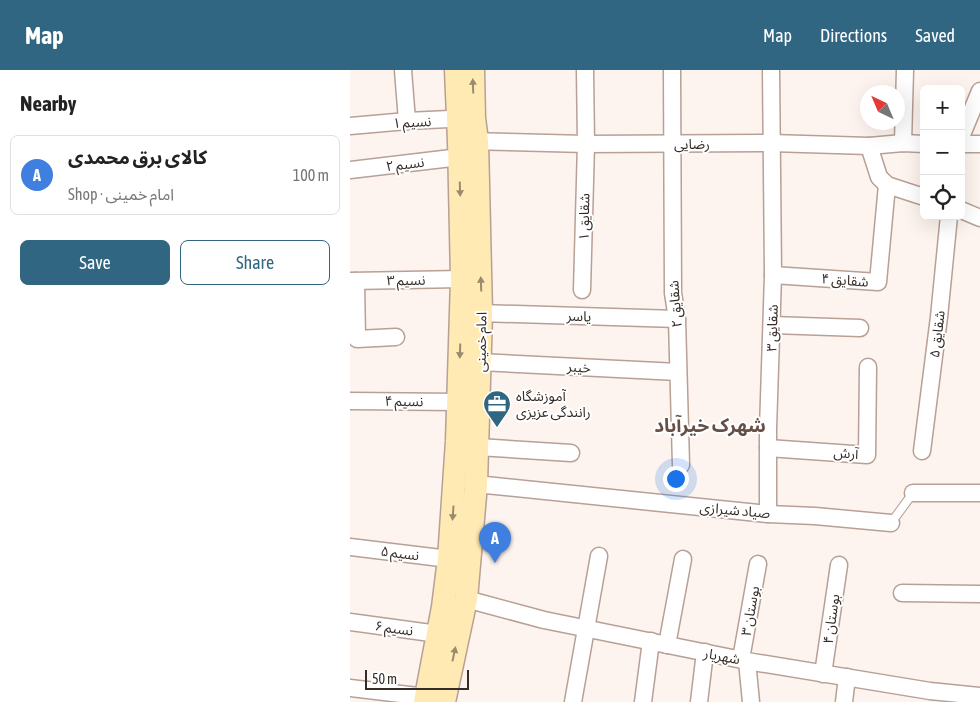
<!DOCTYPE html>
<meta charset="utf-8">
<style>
:root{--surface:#fff;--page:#f6f6f6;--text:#222;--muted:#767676;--line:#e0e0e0;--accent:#316682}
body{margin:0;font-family:"Asap Condensed","Noto Sans Arabic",sans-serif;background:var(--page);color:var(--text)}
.controls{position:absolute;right:15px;top:15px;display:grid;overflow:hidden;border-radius:8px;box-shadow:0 5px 20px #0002}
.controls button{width:45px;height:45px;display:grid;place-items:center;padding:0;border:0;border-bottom:1px solid var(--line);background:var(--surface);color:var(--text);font:25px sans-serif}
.compass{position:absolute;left:510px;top:15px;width:45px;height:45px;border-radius:50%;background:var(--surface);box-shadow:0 5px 20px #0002;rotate:316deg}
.scale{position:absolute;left:15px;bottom:12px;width:104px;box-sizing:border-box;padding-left:5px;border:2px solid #352c27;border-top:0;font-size:14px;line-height:18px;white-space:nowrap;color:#352c27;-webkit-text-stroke:4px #fff;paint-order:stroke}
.you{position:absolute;left:325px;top:408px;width:18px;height:18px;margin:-12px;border:4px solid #fff;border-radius:50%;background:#1a73e8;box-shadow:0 0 0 8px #1a73e833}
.badge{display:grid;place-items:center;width:32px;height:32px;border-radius:50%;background:var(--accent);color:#fff;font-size:16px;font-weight:700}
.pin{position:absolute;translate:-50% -41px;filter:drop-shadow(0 1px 2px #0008)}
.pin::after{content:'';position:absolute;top:26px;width:18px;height:15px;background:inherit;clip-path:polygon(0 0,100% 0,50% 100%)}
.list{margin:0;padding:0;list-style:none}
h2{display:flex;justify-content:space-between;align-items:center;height:65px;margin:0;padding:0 20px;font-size:21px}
h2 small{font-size:16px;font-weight:400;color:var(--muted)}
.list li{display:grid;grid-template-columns:32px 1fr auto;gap:15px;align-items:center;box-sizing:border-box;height:80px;margin:0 10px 10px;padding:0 10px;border:1px solid var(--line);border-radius:8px}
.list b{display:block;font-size:19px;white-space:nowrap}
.list p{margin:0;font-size:16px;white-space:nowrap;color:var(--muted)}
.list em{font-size:16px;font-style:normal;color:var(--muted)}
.actions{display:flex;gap:10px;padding:15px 20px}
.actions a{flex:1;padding:11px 0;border:1px solid var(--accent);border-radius:8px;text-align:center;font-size:18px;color:var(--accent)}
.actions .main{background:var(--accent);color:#fff}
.icon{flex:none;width:28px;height:28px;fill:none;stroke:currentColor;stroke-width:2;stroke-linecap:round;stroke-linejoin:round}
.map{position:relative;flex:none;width:630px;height:632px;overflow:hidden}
header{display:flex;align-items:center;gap:30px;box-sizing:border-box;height:70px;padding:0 25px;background:var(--accent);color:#fff}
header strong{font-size:24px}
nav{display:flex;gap:28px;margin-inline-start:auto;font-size:18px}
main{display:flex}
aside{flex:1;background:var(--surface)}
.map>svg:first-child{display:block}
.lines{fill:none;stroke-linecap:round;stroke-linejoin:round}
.lane-casing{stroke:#b7a095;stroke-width:10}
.street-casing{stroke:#b7a095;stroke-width:19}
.secondary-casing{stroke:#b7a095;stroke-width:25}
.lane{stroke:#fff;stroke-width:8}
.street{stroke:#fff;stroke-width:16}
.secondary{stroke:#feeab2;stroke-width:22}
.oneway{fill:#9a8b6c}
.labels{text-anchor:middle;stroke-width:4;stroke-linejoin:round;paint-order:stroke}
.street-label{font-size:14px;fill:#352c27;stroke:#fff}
.poi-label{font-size:14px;fill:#352c27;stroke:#fff;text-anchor:start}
.district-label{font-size:19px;font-weight:bold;fill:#645047;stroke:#fff}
</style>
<header>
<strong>Map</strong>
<nav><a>Map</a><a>Directions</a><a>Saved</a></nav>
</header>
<main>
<aside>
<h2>Nearby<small></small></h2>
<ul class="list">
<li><span class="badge" style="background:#3f7fe0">A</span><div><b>کالای برق محمدی</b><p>Shop · امام خمینی</p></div><em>100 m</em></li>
</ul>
<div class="actions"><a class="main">Save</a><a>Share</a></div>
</aside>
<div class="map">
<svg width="630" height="632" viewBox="0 0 630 632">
<rect width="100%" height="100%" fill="#fef4ef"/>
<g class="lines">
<g class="lane-casing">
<path id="lane" d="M 541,453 L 563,423"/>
</g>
<g class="street-casing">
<g id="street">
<path d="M 53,0 L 57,51"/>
<path d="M 322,0 L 323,223 L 327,249 L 331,395"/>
<path d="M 0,56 L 57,51 L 120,48"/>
<path d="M 611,67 L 630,21"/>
<path d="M 117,71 L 236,74 L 421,73 L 519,76 L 553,73 L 574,74"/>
<path d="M 553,73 L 555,0"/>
<path d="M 611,74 L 630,74"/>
<path d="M 519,76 L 529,107 L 537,115 L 574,127"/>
<path d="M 0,100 L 110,87"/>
<path d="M 611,140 L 630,148"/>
<path d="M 423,205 L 528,212 L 537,115"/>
<path d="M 0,211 L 112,209"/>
<path d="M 6,211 L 7,269 L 46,267"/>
<path d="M 232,220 L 236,74 L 235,0"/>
<path d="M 131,243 L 327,249"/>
<path d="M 422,255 L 510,258"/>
<path d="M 130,292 L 328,302"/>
<path d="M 0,331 L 109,332"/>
<path d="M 128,377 L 221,383"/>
<path d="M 418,378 L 517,385 L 518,297"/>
<path d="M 572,381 L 589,247 L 599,146"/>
<path d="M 126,414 L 418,444 L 465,446 L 541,453"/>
<path d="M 563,423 L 630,423"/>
<path d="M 418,444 L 418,359 L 423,205 L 421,0"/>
<path d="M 0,477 L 99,489"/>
<path d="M 552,523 L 630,524"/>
<path d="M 116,529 L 194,550 L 397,591 L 580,621 L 630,626"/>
<path d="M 0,552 L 88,564"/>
<path d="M 317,575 L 333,489"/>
<path d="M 391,589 L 408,494"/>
<path d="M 397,591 L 401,632"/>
<path d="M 473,604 L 489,495"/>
<path d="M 0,618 L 76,627"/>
<path d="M 223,632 L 249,486"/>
<path d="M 293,632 L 301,571"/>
<path d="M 349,632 L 355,582"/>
<path d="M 494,632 L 497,607"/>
</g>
</g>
<g class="secondary-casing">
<g id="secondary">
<path d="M 75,632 L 93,537 L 99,489 L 107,371 L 112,209 L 109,71 L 106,0"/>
<path d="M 94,632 L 116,529 L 126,414 L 131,243 L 127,71 L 124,48 L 123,0"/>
</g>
</g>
<use href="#lane" class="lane"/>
<use href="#street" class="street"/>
<use href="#secondary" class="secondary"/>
</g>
<defs><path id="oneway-solid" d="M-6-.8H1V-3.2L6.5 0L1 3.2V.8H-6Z" transform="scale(1.25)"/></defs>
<g class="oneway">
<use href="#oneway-solid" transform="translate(123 16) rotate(-92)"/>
<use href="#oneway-solid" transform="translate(110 119) rotate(88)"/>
<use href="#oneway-solid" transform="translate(131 214) rotate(-92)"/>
<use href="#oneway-solid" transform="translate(110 281) rotate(92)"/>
<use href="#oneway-solid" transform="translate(103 443) rotate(94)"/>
<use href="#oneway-solid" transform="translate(104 584) rotate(-78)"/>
</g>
<defs>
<g id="office-pin" transform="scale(1.4375)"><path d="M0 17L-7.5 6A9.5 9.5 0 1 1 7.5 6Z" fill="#316682" stroke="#fff"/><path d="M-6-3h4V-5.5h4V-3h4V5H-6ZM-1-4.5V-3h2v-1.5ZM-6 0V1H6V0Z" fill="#fff"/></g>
</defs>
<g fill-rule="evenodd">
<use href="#office-pin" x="147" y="334"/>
</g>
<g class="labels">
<g class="street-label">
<text transform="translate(62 52) rotate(-3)" y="5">نسیم ۱</text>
<text x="342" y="79">رضایی</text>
<text transform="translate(55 94) rotate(-7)" y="5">نسیم ۲</text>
<text transform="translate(234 147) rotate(-89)" y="5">شقایق ۱</text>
<text transform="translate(56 210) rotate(-1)" y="5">نسیم ۳</text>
<text transform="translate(495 210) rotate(4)" y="5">شقایق ۴</text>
<text transform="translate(325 234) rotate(-94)" y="5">شقایق ۲</text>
<text transform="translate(229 246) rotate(2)" y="5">یاسر</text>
<text transform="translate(422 258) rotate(-88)" y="5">شقایق ۳</text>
<text transform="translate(587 264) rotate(-83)" y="5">شقایق ۵</text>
<text transform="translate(131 272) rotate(-89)" y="5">امام خمینی</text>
<text transform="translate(229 297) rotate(3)" y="5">خیبر</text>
<text transform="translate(54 331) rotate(1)" y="5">نسیم ۴</text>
<text transform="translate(496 383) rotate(4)" y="5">آرش</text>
<text transform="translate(385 440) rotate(5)" y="5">صیاد شیرازی</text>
<text transform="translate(50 483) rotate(7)" y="5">نسیم ۵</text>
<text transform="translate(400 541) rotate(-80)" y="5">بوستان ۳</text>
<text transform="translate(481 549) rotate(-82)" y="5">بوستان ۴</text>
<text transform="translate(44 558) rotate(8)" y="5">نسیم ۶</text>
<text transform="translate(372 586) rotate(11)" y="5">شهریار</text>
</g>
<g class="poi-label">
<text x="166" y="331">آموزشگاه<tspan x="166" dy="16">رانندگی عزیزی</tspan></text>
</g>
<g class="district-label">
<text x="360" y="362">شهرک خیرآباد</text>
</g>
</g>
</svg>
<div class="controls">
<button>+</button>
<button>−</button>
<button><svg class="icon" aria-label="locate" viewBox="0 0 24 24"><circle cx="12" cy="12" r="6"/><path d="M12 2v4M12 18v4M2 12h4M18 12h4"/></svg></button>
</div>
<svg class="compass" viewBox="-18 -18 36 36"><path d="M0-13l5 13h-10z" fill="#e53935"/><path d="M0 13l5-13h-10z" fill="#767676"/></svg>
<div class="scale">50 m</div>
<div class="you"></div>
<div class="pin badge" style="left:145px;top:493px;background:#3f7fe0">A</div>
</div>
</main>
